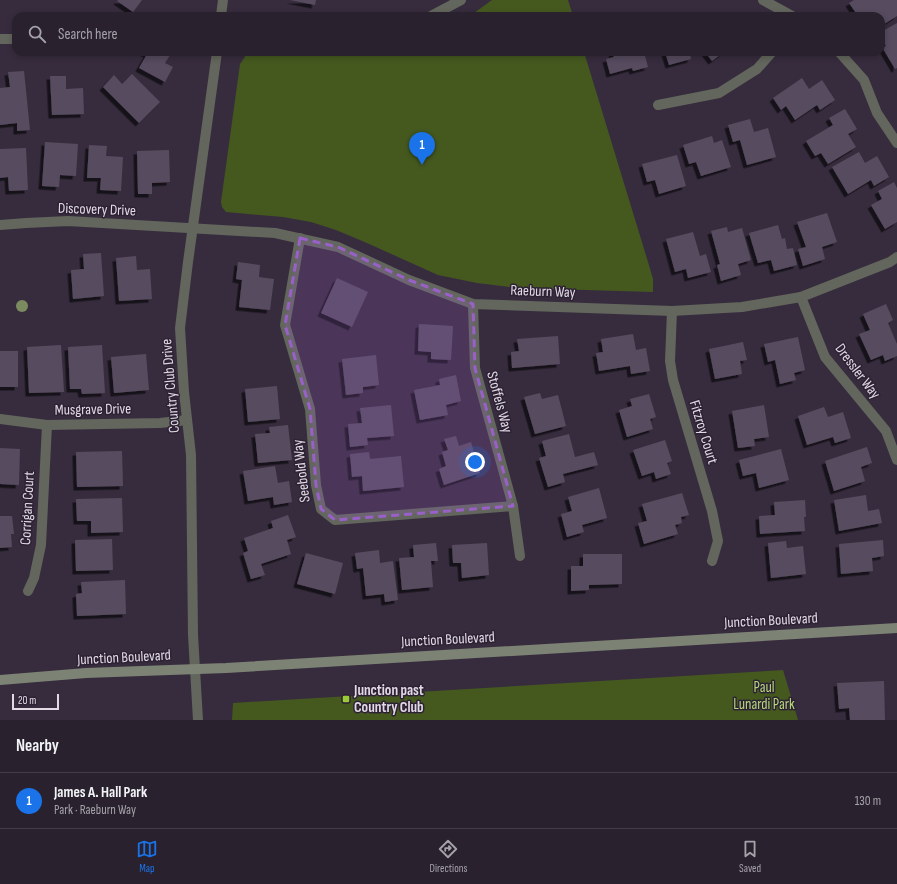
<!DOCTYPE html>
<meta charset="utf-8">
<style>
:root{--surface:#29212e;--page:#352e3a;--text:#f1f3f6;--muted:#a5a3aa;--line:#453e4a;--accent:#1a73e8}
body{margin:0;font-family:"Sofia Sans Condensed",sans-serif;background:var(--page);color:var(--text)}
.scale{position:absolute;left:12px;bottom:10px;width:47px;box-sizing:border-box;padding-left:4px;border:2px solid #e1dae5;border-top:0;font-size:11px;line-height:14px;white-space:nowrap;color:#e1dae5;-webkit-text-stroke:3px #2d2234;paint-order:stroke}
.you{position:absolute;left:475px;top:462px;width:14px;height:14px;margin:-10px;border:3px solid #fff;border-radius:50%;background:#1a73e8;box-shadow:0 0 0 6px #1a73e833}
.badge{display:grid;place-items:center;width:26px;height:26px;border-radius:50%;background:var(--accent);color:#fff;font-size:13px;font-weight:700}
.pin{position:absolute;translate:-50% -33px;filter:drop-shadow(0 1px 2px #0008)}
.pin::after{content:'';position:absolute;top:21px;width:14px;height:12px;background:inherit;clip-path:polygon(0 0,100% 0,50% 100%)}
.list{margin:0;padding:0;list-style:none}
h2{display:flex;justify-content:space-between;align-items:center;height:52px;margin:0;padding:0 16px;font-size:17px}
h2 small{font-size:13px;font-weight:400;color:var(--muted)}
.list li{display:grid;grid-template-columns:26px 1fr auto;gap:12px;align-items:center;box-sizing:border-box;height:56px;padding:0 16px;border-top:1px solid var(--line)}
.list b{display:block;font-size:15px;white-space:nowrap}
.list p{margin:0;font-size:13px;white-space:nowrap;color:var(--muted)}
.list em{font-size:13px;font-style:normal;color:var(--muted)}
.icon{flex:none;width:22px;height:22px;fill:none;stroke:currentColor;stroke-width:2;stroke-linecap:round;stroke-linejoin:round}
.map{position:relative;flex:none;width:897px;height:720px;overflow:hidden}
.search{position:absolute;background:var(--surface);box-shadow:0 2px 6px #0003;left:12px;right:12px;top:12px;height:44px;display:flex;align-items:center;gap:10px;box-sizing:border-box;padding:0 14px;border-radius:12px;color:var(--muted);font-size:15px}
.sheet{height:108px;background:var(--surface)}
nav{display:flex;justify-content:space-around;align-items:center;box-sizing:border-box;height:56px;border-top:1px solid var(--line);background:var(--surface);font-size:11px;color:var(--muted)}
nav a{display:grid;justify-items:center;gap:2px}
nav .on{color:var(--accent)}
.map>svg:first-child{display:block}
.green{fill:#45591f}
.building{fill:#574b5f;filter:url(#shadow)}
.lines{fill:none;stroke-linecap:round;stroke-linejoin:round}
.minor{stroke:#62665c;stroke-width:10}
.tertiary{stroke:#62665c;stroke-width:10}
.secondary{stroke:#7d8374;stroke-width:10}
.tree{fill:#7c8b5f}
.marked{fill:#9a60ca;fill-opacity:0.2;stroke:#9a60ca;stroke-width:3;stroke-dasharray:8 5;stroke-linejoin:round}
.poi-dot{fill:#9acb34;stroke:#2d2234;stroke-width:1.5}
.labels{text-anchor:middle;stroke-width:3;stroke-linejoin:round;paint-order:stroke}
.street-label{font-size:15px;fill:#e1dae5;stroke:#2d2234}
.park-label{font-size:15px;fill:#b5d97a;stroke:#2d2234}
.poi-label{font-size:15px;font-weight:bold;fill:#e1dae5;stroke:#2d2234;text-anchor:start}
</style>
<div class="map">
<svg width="897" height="720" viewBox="0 0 897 720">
<defs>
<filter id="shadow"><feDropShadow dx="-3.5" dy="3.5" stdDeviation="0" flood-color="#0009"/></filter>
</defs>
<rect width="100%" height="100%" fill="#372c3e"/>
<g class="green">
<path d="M 492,0 L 568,0 L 573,16 L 470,16 Z"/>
<path d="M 250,52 C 264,52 279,51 293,52 C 322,54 347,57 377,52 L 584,52 L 648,262 L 653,279 L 653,292 L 519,288 L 477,283 L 438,275 L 367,243 L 336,230 L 311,222 L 283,217 L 226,212 L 222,207 L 221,202 L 240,64 L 246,55 Z"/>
<path d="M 783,670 L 798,720 L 232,720 L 233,703 Z"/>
</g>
<g class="building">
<path d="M 118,0 L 142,0 L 133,12 L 117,1 Z"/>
<path d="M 290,0 L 316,0 L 315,5 Z"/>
<path d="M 854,0 L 897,0 L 897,16 L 881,26 L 881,16 L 858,16 L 849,3 Z"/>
<path d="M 897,23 L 897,68 L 895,69 L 882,47 L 886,46 L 881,37 L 881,32 Z"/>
<path d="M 143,52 L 172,52 L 165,63 L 173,67 L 165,82 L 139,68 L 147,54 Z"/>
<path d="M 612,52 L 644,52 L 648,67 L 633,71 L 632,68 L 610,74 L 606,59 L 614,57 Z"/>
<path d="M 665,52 L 690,52 L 691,59 L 669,65 Z"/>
<path d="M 705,52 L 724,52 L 712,61 Z"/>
<path d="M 24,71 L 30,130 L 17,131 L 17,123 L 0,125 L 0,88 L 10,87 L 8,72 Z"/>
<path d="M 132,74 L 160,102 L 139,123 L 103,87 L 114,75 L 122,84 Z"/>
<path d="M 50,76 L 66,76 L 66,89 L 83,88 L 84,114 L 52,115 Z"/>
<path d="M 802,78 L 809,89 L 822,80 L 835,100 L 820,110 L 817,105 L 795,120 L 786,106 L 781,110 L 773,98 Z"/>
<path d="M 845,109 L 857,129 L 848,134 L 856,147 L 828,164 L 821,153 L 815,156 L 806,141 L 833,125 L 829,118 Z"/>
<path d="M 750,119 L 754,132 L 768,128 L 776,157 L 747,165 L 740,140 L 733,142 L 728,125 Z"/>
<path d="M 712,136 L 714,143 L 722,140 L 731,167 L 701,176 L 696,162 L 689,164 L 683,145 Z"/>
<path d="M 45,142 L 78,144 L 76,176 L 60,175 L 59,187 L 42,186 Z"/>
<path d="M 89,145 L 107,146 L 106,156 L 123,157 L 121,191 L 100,190 L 101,178 L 87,178 Z"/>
<path d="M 26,148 L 28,190 L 9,191 L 8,177 L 0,178 L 0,149 Z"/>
<path d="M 169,150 L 170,182 L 152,183 L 152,194 L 138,194 L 137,151 Z"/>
<path d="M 859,152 L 865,163 L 877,156 L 889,177 L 874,186 L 871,180 L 848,194 L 832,167 Z"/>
<path d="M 677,155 L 686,186 L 659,194 L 655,180 L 647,182 L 642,164 Z"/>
<path d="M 894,182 L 897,188 L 897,222 L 885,229 L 871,205 L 882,199 L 878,191 Z"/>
<path d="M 827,213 L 837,242 L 822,247 L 825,259 L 803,266 L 798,249 L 806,247 L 797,222 Z"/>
<path d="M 778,225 L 782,239 L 785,238 L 787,249 L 793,248 L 797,265 L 774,271 L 771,260 L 758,263 L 749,233 Z"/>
<path d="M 727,227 L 728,232 L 742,228 L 751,260 L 738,264 L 741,275 L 721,281 L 717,265 L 720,264 L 711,231 Z"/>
<path d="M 693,232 L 700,256 L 706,254 L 711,272 L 688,278 L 686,269 L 675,272 L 666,239 Z"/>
<path d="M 101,253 L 104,296 L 73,299 L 71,270 L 84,269 L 83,254 Z"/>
<path d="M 136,256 L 137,270 L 150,269 L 152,299 L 119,301 L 116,258 Z"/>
<path d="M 238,262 L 260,265 L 259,277 L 274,279 L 270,310 L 239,307 L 242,280 L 236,279 Z"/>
<path d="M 337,278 L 368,292 L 352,327 L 321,313 Z"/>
<path d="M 886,304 L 893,320 L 888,323 L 897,344 L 897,356 L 885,361 L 883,355 L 871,360 L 859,334 L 870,330 L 863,314 Z"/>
<path d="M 419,324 L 453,326 L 451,360 L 431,359 L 431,352 L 418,351 Z"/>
<path d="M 633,334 L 636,350 L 646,348 L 650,371 L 631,374 L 630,366 L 599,371 L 596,353 L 603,352 L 601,339 Z"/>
<path d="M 558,336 L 560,364 L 512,368 L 511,352 L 519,351 L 517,339 Z"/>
<path d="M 798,337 L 805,370 L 794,373 L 796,380 L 780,384 L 775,360 L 768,362 L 764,344 Z"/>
<path d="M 743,342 L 747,360 L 740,361 L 742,374 L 715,379 L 709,349 Z"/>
<path d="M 61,345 L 64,392 L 29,393 L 27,347 Z"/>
<path d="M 102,345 L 105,393 L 82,394 L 81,389 L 70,389 L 68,347 Z"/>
<rect x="0" y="351" width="18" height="36"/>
<path d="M 146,354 L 149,390 L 114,393 L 111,357 Z"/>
<path d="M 376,355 L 379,385 L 363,387 L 363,393 L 346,395 L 342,359 Z"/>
<path d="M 456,375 L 461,401 L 446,405 L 448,415 L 420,420 L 414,390 L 440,385 L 439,379 Z"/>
<path d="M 277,386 L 280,419 L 248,422 L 245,389 Z"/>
<path d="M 540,393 L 542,399 L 558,395 L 566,426 L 535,434 L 524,397 Z"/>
<path d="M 649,394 L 656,417 L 650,419 L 653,429 L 627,437 L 619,410 L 632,406 L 630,399 Z"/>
<path d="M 391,405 L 394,436 L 367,438 L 368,445 L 350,447 L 348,424 L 362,423 L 360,408 Z"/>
<path d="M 764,405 L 769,437 L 754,439 L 755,446 L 738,448 L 732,411 Z"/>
<path d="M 824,407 L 828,417 L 843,412 L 851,438 L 835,443 L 833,437 L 807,445 L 798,416 Z"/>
<path d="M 288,425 L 292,460 L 258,463 L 255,434 L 270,433 L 269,427 Z"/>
<path d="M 569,434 L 575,457 L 594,452 L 598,465 L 563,474 L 565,482 L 548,487 L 539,458 L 546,456 L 542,441 Z"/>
<path d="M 456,436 L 459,446 L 471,442 L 480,473 L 444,485 L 439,469 L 446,466 L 442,452 L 448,450 L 444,439 Z"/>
<path d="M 665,440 L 672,461 L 667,463 L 671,474 L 656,479 L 654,472 L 642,476 L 633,450 Z"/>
<path d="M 867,447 L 872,463 L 861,467 L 865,481 L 834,491 L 825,461 Z"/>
<path d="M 0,448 L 20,449 L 19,485 L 0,484 Z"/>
<path d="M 781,449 L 789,480 L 759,488 L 756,473 L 743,476 L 739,460 Z"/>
<path d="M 122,451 L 123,486 L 77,487 L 76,452 Z"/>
<path d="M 369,452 L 370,459 L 401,456 L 404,487 L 363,491 L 362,476 L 352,477 L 350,454 Z"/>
<path d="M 275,466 L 278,483 L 289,481 L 292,502 L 274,505 L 273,497 L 248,501 L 243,471 Z"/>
<path d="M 599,488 L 607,518 L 582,525 L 584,532 L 567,537 L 561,514 L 572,511 L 568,497 Z"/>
<path d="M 682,493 L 689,515 L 681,517 L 682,523 L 675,525 L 678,534 L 644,544 L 638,523 L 647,521 L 642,504 Z"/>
<path d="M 866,495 L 868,511 L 879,509 L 882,523 L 839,531 L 834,500 Z"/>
<path d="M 122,498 L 123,532 L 91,533 L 91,521 L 77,521 L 76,499 Z"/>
<path d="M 805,500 L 806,517 L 804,517 L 805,531 L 760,534 L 759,516 L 775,515 L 774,502 Z"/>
<path d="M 288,515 L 296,537 L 287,540 L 291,554 L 261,564 L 265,575 L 251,579 L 243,553 L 248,551 L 244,538 L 273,528 L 271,521 Z"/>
<path d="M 0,516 L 12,516 L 14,534 L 11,534 L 12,547 L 0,548 Z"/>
<path d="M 112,539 L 113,570 L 76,571 L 75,540 Z"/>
<path d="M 883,540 L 884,556 L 872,558 L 873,571 L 841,574 L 839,544 Z"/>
<path d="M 786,541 L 787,548 L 803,546 L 806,574 L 771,578 L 768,543 Z"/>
<path d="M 436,543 L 438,561 L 431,561 L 433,587 L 402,590 L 399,558 L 414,557 L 413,545 Z"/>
<path d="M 487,543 L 489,575 L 462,578 L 461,563 L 453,563 L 452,545 Z"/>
<path d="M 379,550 L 380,563 L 393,561 L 398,600 L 385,602 L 384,594 L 366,596 L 363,568 L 357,569 L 355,553 Z"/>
<path d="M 306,553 L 343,563 L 335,594 L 297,584 Z"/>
<path d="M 583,554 L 622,554 L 622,584 L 589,585 L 589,590 L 571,591 L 571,566 L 583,566 Z"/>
<path d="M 125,580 L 126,614 L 77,616 L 76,594 L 82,593 L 81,582 Z"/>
<path d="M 884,681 L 885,720 L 850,720 L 849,708 L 839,709 L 837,683 Z"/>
</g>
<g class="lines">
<g class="minor">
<path d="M 763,0 L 792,16"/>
<path d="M 431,16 L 461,0"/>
<path d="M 0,39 L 16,39"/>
<path d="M 839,52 L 864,80 L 877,113 L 897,143"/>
<path d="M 658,105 L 719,93 L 757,69 L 772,52"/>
<path d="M 0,225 L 26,223 L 68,221 L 275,233 L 338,247 L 409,280 L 473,304 L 672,311 L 742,307 L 801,297 L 890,262 L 897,257"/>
<path d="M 300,238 L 285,325 L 310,409 L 316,485 L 321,509 L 335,520 L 513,506"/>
<path d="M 801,297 L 825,357 L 886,431 L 897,460"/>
<path d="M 473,304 L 475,368 L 513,506 L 520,556"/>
<path d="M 672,311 L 670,361 L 673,380 L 712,511 L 718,541 L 712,561"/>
<path d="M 0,419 L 47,425 L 160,423 L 187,420"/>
<path d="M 28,591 L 34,578 L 41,545 L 47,425"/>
</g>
<g class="tertiary">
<path d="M 221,16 L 223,0"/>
<path d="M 198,720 L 193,635 L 191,455 L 184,392 L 180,328 L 188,262 L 217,52"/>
</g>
<path class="secondary" d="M 0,680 L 86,673 L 226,668 L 897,628"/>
</g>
<circle class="tree" cx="22" cy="306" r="6"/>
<path class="marked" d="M 300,238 L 338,247 L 409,280 L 473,304 L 475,368 L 513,506 L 335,520 L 321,509 L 316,485 L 310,409 L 285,325 Z"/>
<rect class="poi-dot" x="342" y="695" width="8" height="8" rx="2"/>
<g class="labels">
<g class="street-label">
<text transform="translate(97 209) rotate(2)" y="5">Discovery Drive</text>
<text transform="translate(543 291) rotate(2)" y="5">Raeburn Way</text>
<text transform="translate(858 371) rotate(53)" y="5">Dressler Way</text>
<text transform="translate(170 386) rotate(-95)" y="5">Country Club Drive</text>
<text transform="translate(500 402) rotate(75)" y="5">Stoffels Way</text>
<text transform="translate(93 409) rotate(-1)" y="5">Musgrave Drive</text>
<text transform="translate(704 432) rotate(73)" y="5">Fitzroy Court</text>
<text transform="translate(301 471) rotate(-97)" y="5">Seebold Way</text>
<text transform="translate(27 508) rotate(-87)" y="5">Corrigan Court</text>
<text transform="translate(771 620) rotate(-3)" y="5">Junction Boulevard</text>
<text transform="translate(448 639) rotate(-3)" y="5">Junction Boulevard</text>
<text transform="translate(124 657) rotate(-3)" y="5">Junction Boulevard</text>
</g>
<g class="park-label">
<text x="764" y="692">Paul<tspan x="764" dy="17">Lunardi Park</tspan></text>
</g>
<g class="poi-label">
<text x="354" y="695">Junction past<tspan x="354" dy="17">Country Club</tspan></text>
</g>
</g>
</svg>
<div class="scale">20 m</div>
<div class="you"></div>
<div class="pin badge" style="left:422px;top:165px">1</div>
<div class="search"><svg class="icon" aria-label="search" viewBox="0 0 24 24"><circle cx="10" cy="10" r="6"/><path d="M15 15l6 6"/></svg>Search here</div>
</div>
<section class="sheet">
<h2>Nearby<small></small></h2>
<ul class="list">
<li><span class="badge">1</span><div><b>James A. Hall Park</b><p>Park · Raeburn Way</p></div><em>130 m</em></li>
</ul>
</section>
<nav>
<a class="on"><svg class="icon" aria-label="map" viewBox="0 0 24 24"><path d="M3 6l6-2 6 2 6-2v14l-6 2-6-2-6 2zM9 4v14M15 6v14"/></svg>Map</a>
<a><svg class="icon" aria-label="directions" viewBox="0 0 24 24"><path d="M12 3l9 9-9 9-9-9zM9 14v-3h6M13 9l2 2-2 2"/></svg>Directions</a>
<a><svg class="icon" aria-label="saved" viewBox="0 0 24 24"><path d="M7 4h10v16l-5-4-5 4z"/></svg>Saved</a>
</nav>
